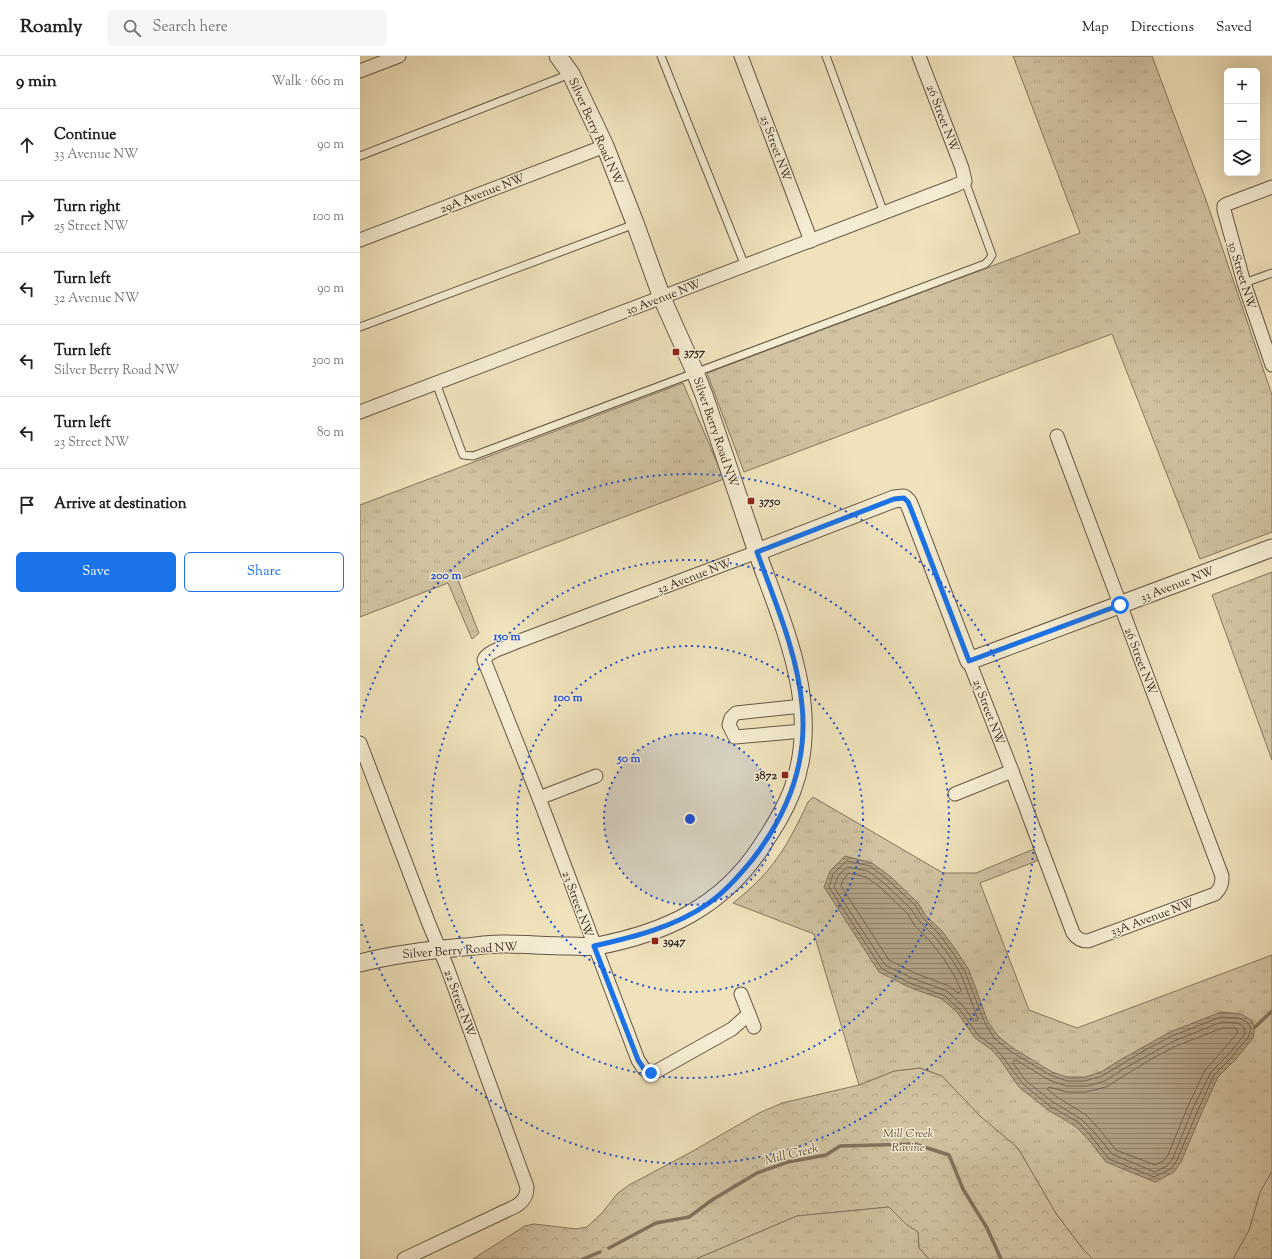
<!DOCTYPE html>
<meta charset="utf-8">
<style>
:root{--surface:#fff;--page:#f6f6f6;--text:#202124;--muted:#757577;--line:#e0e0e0;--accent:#1a73e8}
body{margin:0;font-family:"Sorts Mill Goudy",serif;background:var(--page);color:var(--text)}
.controls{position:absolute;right:12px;top:12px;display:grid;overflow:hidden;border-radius:6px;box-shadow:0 4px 16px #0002}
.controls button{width:36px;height:36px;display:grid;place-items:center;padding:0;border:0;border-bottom:1px solid var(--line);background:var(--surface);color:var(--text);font:20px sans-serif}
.stop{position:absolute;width:12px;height:12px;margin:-9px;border:3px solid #1a73e8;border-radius:50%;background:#fff}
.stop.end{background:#1a73e8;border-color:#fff;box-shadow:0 1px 4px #0008}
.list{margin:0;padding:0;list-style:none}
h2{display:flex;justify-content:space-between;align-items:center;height:52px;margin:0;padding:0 16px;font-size:17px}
h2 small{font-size:13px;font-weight:400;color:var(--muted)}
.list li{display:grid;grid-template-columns:26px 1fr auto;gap:12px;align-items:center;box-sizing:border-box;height:72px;padding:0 16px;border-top:1px solid var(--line)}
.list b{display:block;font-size:15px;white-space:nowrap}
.list p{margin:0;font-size:13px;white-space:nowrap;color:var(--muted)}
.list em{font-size:13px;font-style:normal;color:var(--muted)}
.actions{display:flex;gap:8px;padding:12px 16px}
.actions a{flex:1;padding:9px 0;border:1px solid var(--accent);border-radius:6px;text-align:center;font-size:14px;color:var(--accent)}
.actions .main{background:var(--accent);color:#fff}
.icon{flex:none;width:22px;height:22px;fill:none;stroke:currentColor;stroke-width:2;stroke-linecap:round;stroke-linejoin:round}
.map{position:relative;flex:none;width:912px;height:1203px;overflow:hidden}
header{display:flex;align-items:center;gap:24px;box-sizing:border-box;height:56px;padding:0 20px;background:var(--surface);border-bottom:1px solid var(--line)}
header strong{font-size:19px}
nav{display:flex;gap:22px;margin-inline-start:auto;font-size:14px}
.search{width:280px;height:36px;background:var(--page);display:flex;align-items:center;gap:10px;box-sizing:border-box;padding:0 14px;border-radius:6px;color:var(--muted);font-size:15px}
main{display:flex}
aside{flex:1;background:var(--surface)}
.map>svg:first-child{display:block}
.forest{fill:url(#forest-crowns);stroke:#857660}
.park{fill:url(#park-tufts);stroke:#857660}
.water{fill:url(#water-rules);stroke:#82725d}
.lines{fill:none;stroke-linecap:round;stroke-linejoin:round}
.shore{stroke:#766653;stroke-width:1}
.stream{stroke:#82725d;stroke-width:3.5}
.service-casing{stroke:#675746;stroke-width:9}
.minor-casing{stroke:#675746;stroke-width:15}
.tertiary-casing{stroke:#675746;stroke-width:19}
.service{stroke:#f5edd3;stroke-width:7}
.minor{stroke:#f5edd3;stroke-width:13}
.tertiary{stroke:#f5edd3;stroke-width:17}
.route{stroke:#1a73e8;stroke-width:5}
.ring{fill:none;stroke:#1d4ed8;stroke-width:2;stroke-dasharray:2 4}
.poi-dot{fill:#8f2418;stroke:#f5edd3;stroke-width:1.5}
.labels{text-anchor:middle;stroke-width:3;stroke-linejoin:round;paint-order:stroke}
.street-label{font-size:12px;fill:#39281f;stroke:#f5edd3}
.poi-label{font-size:12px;font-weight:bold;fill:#39281f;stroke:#f5edd3;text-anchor:start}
.park-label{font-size:12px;font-style:italic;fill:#5f4f40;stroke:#f5edd3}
.water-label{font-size:13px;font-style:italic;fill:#5d4d3e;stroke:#f5edd3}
.centre{fill:#1d4ed8;stroke:#f5edd3;stroke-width:2}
.ring-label{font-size:12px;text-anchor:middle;font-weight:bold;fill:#1d4ed8;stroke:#f5edd3;stroke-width:3;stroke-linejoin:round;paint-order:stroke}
</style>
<header>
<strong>Roamly</strong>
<div class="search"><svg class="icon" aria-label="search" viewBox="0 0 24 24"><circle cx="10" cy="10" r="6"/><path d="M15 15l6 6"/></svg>Search here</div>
<nav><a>Map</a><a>Directions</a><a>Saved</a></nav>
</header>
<main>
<aside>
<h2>9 min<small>Walk · 660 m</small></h2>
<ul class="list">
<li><svg class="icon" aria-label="ahead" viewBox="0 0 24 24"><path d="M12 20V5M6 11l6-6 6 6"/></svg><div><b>Continue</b><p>33 Avenue NW</p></div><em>90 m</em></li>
<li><svg class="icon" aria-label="right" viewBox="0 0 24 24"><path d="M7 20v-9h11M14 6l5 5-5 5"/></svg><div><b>Turn right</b><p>25 Street NW</p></div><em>100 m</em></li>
<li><svg class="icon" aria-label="left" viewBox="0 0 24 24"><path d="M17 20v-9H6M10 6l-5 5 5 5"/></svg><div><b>Turn left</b><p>32 Avenue NW</p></div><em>90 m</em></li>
<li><svg class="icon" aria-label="left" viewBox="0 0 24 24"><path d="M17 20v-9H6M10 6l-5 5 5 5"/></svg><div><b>Turn left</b><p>Silver Berry Road NW</p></div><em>300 m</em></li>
<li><svg class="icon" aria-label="left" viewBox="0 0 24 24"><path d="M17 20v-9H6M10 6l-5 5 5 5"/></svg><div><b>Turn left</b><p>23 Street NW</p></div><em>80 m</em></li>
<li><svg class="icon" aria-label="arrive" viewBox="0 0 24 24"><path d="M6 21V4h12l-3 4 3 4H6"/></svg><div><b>Arrive at destination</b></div></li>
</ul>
<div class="actions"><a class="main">Save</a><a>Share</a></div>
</aside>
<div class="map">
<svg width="912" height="1203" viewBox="0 0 912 1203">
<defs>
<pattern id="forest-crowns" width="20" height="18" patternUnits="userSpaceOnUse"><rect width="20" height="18" fill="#d1c3a1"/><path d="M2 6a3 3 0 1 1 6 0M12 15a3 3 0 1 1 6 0" fill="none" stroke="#b4a88a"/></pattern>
<pattern id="park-tufts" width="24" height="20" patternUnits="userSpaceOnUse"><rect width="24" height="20" fill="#d1c3a1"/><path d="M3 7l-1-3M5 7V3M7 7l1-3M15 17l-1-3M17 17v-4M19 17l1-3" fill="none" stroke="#b4a88a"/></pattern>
<pattern id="water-rules" width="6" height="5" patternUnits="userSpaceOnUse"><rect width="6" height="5" fill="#b2a387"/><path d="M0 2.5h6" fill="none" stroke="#92856e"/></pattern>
</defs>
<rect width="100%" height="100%" fill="#f0e3bc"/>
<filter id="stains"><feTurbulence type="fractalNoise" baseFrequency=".005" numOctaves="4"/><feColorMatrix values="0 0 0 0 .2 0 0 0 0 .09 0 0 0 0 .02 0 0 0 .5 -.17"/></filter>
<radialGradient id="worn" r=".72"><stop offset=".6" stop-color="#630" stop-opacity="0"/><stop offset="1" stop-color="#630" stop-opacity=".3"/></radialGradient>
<g class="forest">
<path d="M 560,1012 L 582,1020 L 619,1058 L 658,1092 L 697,1159 L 723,1193 L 733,1203 L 569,1203 L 559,1192 L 558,1176 L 547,1169 L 529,1151 L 437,1160 L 336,1203 L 113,1203 L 165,1170 L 174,1168 L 216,1173 L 227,1171 L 242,1157 L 257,1138 L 269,1129 L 333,1095 L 399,1057 L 422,1047 L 499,1029 L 534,1015 Z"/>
<path d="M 912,1115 L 912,1203 L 873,1203 L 889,1174 L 900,1136 Z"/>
</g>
<g class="park">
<path d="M 653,0 L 792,0 L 846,144 L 912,339 L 912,476 L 840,503 L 752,278 L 670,308 L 384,416 L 347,317 L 720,177 Z"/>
<path d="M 323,327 L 364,423 L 98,524 L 119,577 L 112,583 L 88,527 L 0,561 L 0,449 Z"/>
<path d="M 912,516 L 912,704 L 852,539 Z"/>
<path d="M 453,741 L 583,817 L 616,817 L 674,793 L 679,804 L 620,827 L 669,954 L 717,972 L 912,899 L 912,1115 L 900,1136 L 889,1174 L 873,1203 L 733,1203 L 723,1193 L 697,1159 L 658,1092 L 620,1060 L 582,1020 L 560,1012 L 534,1015 L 499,1029 L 454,878 L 373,847 C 382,840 391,832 399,824 C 421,802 435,774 448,746 Z"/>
<path d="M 529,1151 L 547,1169 L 558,1176 L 559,1192 L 569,1203 L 336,1203 L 437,1160 Z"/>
</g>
<path class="water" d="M 485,800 L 512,807 L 531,821 L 558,847 L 566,860 L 582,875 L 596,894 L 609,914 L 628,966 L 638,980 L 653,992 L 692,1016 L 707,1021 L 725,1021 L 741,1016 L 760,1004 L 810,976 L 861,956 L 881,958 L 891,964 L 895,971 L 893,982 L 875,1004 L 858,1021 L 842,1056 L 821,1106 L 814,1116 L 795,1126 L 746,1106 L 728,1083 L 715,1070 L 688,1054 L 659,1031 L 639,1002 L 632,994 L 615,982 L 597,956 L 582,943 L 551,932 L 519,916 L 464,831 L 470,815 Z"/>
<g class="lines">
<g class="shore">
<path d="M 487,805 L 510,810 L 528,824 L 555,849 L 563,862 L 579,878 L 593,897 L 605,916 L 625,967 L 634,982 L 650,995 L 690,1019 L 707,1025 L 725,1025 L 742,1020 L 787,993 L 812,980 L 861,961 L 879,962 L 888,967 L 891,972 L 889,980 L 871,1002 L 854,1019 L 838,1054 L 817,1104 L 811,1113 L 794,1121 L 749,1103 L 731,1080 L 718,1066 L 690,1050 L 663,1028 L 642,1000 L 634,991 L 618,979 L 600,954 L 585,940 L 552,928 L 522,913 L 469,831 L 473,818 Z"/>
<path d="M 488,811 L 508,815 L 525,828 L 551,853 L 560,866 L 575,881 L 589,899 L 601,918 L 618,963 L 617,965 L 614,965 L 603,950 L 587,935 L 554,923 L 525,909 L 474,831 L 478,820 Z"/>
<path d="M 489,817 L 506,821 L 521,832 L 547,857 L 555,870 L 570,885 L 584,903 L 595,921 L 601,934 L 600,936 L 598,937 L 589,930 L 557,918 L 529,904 L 481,830 L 483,824 Z"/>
<path d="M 862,966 L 878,967 L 884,971 L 885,978 L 868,999 L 851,1016 L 833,1052 L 813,1102 L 807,1110 L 795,1116 L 752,1098 L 735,1077 L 721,1063 L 693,1046 L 666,1025 L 653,1007 L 654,1005 L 656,1004 L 689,1024 L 706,1030 L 727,1030 L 745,1025 L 765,1012 L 814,985 Z"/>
<path d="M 863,972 L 876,972 L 878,976 L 863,994 L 845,1014 L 828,1050 L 808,1099 L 803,1105 L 795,1109 L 756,1094 L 739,1073 L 726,1059 L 697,1041 L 687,1033 L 689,1031 L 707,1036 L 726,1036 L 746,1031 L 793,1002 L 816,990 Z"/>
</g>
<g class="stream">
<path d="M 895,971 L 912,955"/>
<path d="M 249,1192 L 296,1167 L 329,1161 L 352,1144 L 397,1117 L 428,1106 L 466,1099 L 480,1090 L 555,1088 L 589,1099 L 603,1133 L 627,1172 L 641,1203"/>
<path d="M 223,1203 L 240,1196"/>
</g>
<g class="service-casing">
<g id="service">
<path d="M 301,0 L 385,210"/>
<path d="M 466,0 L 524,157"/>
<path d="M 0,100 L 210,18"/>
<path d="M 884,227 L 912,217"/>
<path d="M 0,271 L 275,168"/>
<path d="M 76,327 L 103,399 L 113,400 L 625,208 L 629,204 L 632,199 L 605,125"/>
</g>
</g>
<g class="minor-casing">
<g id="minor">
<path d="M 381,0 L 451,185"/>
<path d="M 0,15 L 39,0"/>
<path d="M 912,131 L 867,148 L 864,150 L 864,154 L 884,227 L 912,309"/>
<path d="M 0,184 L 245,90"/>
<path d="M 0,356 L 594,130 L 605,125 L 602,112 L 559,0"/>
<path d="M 609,605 L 652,715 L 713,877 C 717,883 721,885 728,885 L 855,838 C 861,832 862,828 862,820 L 697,380"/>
<path d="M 442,650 L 376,657 L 371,662 L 369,669 L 375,681 L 443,675"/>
<path d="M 0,687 L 69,868 L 87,911 L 167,1131 C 167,1140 164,1145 156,1150 L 44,1203"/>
<path d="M 595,738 L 652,715"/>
<path d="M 179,742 L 236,720"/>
<path d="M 381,938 L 394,971"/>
<path d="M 389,958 L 372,973 L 297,1015 L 291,1017 L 284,1013 L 278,1004 L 179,742 L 124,604 C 127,595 146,591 154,587 L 397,496"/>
</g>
</g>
<g class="tertiary-casing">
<g id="tertiary">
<path d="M 397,496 L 534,443 L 544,442 L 548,446 L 551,453 L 609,605 L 912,492"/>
<path d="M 0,907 C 34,898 69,894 104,891 C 116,890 128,888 141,888 C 164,888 187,890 209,890 C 218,890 228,891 237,890 C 305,877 362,851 401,791 C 413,773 424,756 432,735 C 463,653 424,572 397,496 C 379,444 362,391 344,339 L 335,316 L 302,242 L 275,167 L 245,90 L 211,18 L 198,0"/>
</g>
</g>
<use href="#service" class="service"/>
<use href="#minor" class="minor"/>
<use href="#tertiary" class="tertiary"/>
</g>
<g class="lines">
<path class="route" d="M 291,1017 L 284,1013 L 278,1004 L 234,890 C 274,881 315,871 349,847 C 366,835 379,820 392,804 C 427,759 448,707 442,649 C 437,596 415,546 397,496 L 534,443 L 544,442 L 548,446 L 551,453 L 609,605 L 760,549"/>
</g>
<circle cx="330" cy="763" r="86" fill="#1d4ed8" fill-opacity=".12"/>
<g class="ring">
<circle cx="330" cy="763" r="86"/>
<circle cx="330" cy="763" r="173"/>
<circle cx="330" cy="763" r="259"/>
<path d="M0 662A345 345 0 1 1 0 864"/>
</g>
<g class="poi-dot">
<rect x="312" y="292" width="8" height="8" rx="2"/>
<rect x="387" y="441" width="8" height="8" rx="2"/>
<rect x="421" y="715" width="8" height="8" rx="2"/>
<rect x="291" y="881" width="8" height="8" rx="2"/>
</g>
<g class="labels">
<g class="street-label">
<text transform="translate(583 62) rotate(69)" y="4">26 Street NW</text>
<text transform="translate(236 75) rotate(66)" y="4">Silver Berry Road NW</text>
<text transform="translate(416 92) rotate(70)" y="4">25 Street NW</text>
<text transform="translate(122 137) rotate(-21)" y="4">29A Avenue NW</text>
<text transform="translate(882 219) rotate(73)" y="4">30 Street NW</text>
<text transform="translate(303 241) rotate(-21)" y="4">30 Avenue NW</text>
<text transform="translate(356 376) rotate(71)" y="4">Silver Berry Road NW</text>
<text transform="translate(334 520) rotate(-21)" y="4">32 Avenue NW</text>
<text transform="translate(817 528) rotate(-21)" y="4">33 Avenue NW</text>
<text transform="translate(781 605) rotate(69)" y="4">26 Street NW</text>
<text transform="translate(629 656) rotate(69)" y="4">25 Street NW</text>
<text transform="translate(218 848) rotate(70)" y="4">23 Street NW</text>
<text transform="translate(792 861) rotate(-20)" y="4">33A Avenue NW</text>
<text transform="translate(100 894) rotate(-4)" y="4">Silver Berry Road NW</text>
<text transform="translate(100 947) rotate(70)" y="4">22 Street NW</text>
</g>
<g class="poi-label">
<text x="324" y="300">3757</text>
<text x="399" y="449">3750</text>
<text x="417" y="723" text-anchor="end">3872</text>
<text x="303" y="889">3947</text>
</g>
<g class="park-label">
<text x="548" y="1081">Mill Creek<tspan x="548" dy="14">Ravine</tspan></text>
</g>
<g class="water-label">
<text transform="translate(431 1097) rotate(-14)" y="5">Mill Creek</text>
</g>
</g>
<circle cx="330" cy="763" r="6" class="centre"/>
<g class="ring-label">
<text x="86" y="523">200 m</text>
<text x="147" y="584">150 m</text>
<text x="208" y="645">100 m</text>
<text x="269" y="706">50 m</text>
</g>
<rect width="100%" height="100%" filter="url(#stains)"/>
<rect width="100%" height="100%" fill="url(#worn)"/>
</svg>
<div class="controls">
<button>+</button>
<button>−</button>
<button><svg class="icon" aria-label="layers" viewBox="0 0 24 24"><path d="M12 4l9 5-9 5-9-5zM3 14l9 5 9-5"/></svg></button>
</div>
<div class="stop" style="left:760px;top:549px"></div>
<div class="stop end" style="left:291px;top:1017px"></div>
</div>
</main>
